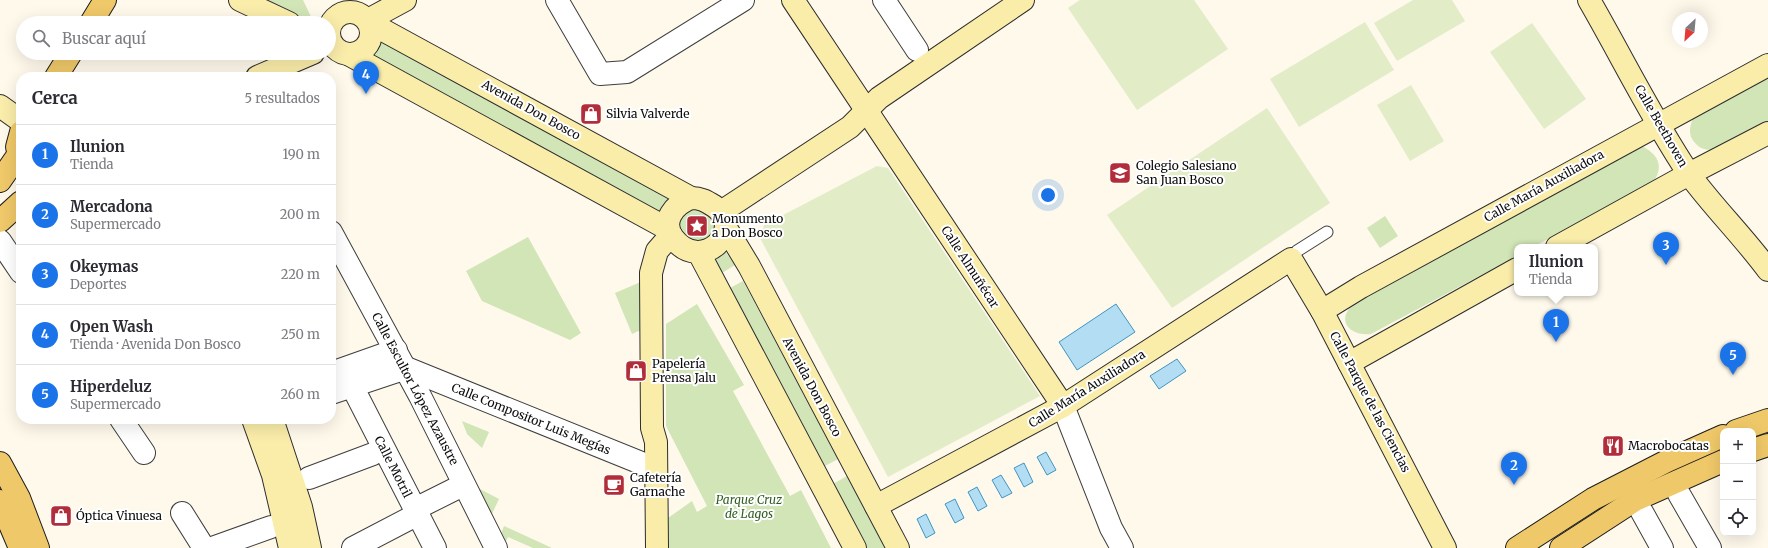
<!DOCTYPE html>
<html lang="es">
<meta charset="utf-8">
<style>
:root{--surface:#fff;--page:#f2f2f3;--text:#2b2b33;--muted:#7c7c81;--line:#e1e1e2;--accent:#1a73e8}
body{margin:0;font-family:Merriweather,serif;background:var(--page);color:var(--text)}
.controls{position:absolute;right:12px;bottom:12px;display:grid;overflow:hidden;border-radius:8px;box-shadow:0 4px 16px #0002}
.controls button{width:36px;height:36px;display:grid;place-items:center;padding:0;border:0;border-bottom:1px solid var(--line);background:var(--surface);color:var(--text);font:20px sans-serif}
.compass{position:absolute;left:1672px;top:12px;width:36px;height:36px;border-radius:50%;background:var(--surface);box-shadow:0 4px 16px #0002;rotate:206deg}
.you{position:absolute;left:1048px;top:195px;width:14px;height:14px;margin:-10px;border:3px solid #fff;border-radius:50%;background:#1a73e8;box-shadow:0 0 0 6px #1a73e833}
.badge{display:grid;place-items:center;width:26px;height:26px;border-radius:50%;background:var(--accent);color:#fff;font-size:13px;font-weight:700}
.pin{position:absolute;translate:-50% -33px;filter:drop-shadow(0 1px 2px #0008)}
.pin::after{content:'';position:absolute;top:21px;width:14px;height:12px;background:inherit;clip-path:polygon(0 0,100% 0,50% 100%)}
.popup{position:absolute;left:1514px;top:244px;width:84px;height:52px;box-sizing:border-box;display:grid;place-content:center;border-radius:8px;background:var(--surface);filter:drop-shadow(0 1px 3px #0005);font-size:13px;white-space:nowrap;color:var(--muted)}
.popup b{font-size:15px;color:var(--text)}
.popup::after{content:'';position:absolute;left:50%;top:100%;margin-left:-8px;border:8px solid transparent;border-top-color:var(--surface)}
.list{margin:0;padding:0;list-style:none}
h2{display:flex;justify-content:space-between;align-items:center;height:52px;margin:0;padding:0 16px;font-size:17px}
h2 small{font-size:13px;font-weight:400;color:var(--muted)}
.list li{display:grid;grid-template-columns:26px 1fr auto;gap:12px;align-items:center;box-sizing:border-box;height:60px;padding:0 16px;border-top:1px solid var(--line)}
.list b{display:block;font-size:15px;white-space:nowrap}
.list p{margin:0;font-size:13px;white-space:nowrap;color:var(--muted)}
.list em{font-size:13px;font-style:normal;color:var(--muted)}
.icon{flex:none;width:22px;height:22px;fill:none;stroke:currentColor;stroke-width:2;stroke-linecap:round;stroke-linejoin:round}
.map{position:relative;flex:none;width:1768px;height:548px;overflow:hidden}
.search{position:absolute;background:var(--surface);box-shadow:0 4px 16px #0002;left:16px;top:16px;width:320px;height:44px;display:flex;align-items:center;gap:10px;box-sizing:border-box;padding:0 14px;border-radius:22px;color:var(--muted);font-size:15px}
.panel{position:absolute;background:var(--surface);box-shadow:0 4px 16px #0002;left:16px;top:72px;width:320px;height:352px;border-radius:16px}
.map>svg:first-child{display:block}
.green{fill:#d1e5b7}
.pitch{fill:#e2edc8}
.water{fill:#b3ddf2;stroke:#3f95c4}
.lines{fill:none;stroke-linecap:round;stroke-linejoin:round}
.lane-casing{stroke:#3e3e3e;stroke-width:13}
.street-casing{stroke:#3e3e3e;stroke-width:24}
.secondary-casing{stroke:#2d2d2d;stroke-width:24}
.primary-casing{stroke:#1c1c1c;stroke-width:24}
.lane{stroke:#fff;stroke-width:11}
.street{stroke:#fff;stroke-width:22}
.secondary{stroke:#faedaa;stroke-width:22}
.primary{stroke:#efc869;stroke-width:22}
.labels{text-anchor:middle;stroke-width:4;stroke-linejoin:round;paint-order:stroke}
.street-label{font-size:12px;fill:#0b0b0b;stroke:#fff}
.poi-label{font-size:12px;fill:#0b0b0b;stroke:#fff;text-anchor:start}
.park-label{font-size:12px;font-style:italic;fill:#305e21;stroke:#fff}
</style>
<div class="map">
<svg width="1768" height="548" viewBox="0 0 1768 548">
<rect width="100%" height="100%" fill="#fef9eb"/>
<g class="green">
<path d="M 259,0 L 303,0 L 313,21 L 311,23 L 305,23 Z"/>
<path d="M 384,40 L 672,196 L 662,215 L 365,53 Z"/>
<path d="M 1768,75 L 1768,123 C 1751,133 1713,162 1696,144 C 1688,136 1689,128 1693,118 Z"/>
<path d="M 1642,146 C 1659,155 1664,166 1653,183 L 1533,247 L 1517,247 L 1517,256 L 1371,334 C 1349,336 1336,321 1353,304 L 1634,148 Z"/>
<path d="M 692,208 C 708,211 717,218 713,235 L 699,243 C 685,236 678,235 680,217 Z"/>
<path d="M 1385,216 L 1398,236 L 1380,248 L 1367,228 Z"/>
<path d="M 528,237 L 581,333 L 570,340 L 482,301 L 466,271 Z"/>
<path d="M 725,251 L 735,265 L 722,273 L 714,258 Z"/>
<path d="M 643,281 L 643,329 L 632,334 L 615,293 Z"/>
<path d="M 743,281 L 838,459 L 825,466 L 730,288 Z"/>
<path d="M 697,304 L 744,385 L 733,391 L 790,496 L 801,490 L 831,548 L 668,548 L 668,518 L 692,501 L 697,512 L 707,506 L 666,426 L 666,324 Z"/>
<path d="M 462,421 L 489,432 L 482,448 L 467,434 Z"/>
<path d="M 847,476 L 885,548 L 867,548 L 833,484 Z"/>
<path d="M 480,489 L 499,499 L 489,520 L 477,495 Z"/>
<path d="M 504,526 L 552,548 L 533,548 L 508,537 L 504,546 L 499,539 Z"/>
</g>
<g class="pitch">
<path d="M 1080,0 L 1194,0 L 1228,49 L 1137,110 L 1068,8 Z"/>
<path d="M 1413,0 L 1452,0 L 1465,21 L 1397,61 L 1374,23 Z"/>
<path d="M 1365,22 L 1394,70 L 1299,127 L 1270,79 Z"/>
<path d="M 1532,23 L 1586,99 L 1544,129 L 1490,52 Z"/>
<path d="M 1411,85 L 1444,141 L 1410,161 L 1377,105 Z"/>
<path d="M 1267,108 L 1330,203 L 1172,308 L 1107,215 Z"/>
<path d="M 877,166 L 888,168 L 1040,396 L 888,477 L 760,238 L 764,225 Z"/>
</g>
<g class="water">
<path d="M 1116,304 L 1135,332 L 1077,370 L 1059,342 Z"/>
<path d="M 1177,359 L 1186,371 L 1159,389 L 1150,376 Z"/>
<path d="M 1046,452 L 1056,470 L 1047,475 L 1037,457 Z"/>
<path d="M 1024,463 L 1033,482 L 1024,487 L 1014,468 Z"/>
<path d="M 1001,475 L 1012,493 L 1002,498 L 992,480 Z"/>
<path d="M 977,487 L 987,506 L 978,511 L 968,492 Z"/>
<path d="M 955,499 L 964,518 L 955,523 L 945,504 Z"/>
<path d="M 926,514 L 935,533 L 926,538 L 917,519 Z"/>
</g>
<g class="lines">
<g class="lane-casing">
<path id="lane" d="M 1291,259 L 1297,251 L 1327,232"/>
</g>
<g class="street-casing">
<g id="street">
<path d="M 557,0 L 600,74 L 627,72 L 743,0"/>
<path d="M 884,0 L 917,50"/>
<path d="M 331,232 L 420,396 L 496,548"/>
<path d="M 0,241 L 21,272"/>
<path d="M 406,368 L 656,469"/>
<path d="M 331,373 L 396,350"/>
<path d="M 352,386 L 435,548"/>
<path d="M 331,393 L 406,368"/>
<path d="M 1063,406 L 1111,528 L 1122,548"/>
<path d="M 121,419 L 144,453"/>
<path d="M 309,478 L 373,454"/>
<path d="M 1679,494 L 1710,548"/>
<path d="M 421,506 L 459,487"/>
<path d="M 1642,512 L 1662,548"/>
<path d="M 182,513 L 204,548"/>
<path d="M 212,548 L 271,527"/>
<path d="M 353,548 L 418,514"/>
</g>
</g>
<g class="secondary-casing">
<g id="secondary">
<path d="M 240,0 L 289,23"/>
<path d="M 793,0 L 1063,406"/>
<path d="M 1589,0 C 1622,57 1652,119 1689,174 C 1713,207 1743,236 1768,270"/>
<circle cx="350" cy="33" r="21"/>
<path d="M 368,20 L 405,0"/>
<path d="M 370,23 L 691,198"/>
<path d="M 348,54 L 668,229"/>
<path d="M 257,77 L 313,53"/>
<path d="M 0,106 L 21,121"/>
<path d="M 691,198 C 701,198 706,201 714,206 C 748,229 701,275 673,238 C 660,221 675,204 691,198 Z"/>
<path d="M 721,212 L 850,127 L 879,98 L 1023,0"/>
<path d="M 726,228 L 749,266 L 898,548"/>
<path d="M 1557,247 L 1689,174 L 1768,133"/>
<path d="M 699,253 L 855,548"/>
<path d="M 1322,311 L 1361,287 L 1768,65"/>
<path d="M 1349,363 L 1517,269"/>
<path d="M 253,419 L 273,475 L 290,548"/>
<path d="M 272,419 L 301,507 L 310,548"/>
<path d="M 876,506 L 1063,406 L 1291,259 L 1322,311 L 1445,548"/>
<path d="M 657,548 L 656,442 L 652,428 L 651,273 L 657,251 L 671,235"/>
</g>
</g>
<g class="primary-casing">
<g id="primary">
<path d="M 91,23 L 105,0"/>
<path d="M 56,77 L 71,53"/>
<path d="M 21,132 L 17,147 L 21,161"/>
<path d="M 0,181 L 18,155"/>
<path d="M 0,221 L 21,202"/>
<path d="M 1736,431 L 1768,420"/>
<path d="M 1753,450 L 1768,445"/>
<path d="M 0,463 L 19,498 L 38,548"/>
<path d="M 0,501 L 20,548"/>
<path d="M 1517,548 L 1593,499 L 1667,461 L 1723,436"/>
<path d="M 1561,548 L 1635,500 L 1723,461"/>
</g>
</g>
<use href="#lane" class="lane"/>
<use href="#street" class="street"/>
<use href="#secondary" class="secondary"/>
<use href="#primary" class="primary"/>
</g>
<defs>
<g id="shop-square" transform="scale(1.15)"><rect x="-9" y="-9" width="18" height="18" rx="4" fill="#b12d3a" stroke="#fff"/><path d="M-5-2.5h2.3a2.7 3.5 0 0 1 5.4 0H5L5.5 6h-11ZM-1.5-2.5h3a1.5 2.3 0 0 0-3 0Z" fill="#fff"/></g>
<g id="school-square" transform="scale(1.15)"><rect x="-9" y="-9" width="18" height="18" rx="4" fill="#b12d3a" stroke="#fff"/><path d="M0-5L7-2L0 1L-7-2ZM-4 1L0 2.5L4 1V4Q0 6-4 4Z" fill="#fff"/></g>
<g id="sight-square" transform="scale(1.15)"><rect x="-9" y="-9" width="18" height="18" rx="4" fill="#b12d3a" stroke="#fff"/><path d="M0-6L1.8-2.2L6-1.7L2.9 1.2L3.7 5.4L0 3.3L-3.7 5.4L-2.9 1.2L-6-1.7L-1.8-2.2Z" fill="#fff"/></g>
<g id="restaurant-square" transform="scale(1.15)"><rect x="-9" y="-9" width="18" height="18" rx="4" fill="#b12d3a" stroke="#fff"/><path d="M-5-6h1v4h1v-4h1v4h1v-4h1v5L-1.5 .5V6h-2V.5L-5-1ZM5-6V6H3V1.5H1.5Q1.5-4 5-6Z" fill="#fff"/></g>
<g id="cafe-square" transform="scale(1.15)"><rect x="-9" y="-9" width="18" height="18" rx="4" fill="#b12d3a" stroke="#fff"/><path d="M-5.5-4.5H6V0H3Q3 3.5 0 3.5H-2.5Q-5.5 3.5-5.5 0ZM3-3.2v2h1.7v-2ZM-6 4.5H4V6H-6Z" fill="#fff"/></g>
</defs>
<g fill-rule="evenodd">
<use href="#shop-square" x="591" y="114"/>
<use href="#school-square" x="1120" y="173"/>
<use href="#sight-square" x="697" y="226"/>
<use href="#shop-square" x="636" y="371"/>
<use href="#restaurant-square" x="1613" y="446"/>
<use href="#cafe-square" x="614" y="485"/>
<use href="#shop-square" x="61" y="516"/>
</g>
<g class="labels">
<g class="street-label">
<text transform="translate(531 110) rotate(29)" y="4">Avenida Don Bosco</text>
<text transform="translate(1661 126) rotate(60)" y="4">Calle Beethoven</text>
<text transform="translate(1544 186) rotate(-29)" y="4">Calle María Auxiliadora</text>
<text transform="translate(970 267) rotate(57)" y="4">Calle Almuñécar</text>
<text transform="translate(812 387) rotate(62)" y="4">Avenida Don Bosco</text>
<text transform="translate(415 389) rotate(62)" y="4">Calle Escultor López Azaustre</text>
<text transform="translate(1087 389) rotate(-32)" y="4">Calle María Auxiliadora</text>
<text transform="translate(1370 402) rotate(62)" y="4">Calle Parque de las Ciencias</text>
<text transform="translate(531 419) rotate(22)" y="4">Calle Compositor Luis Megías</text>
<text transform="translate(393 467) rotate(63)" y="4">Calle Motril</text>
</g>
<g class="poi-label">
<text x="606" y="118">Silvia Valverde</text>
<text x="1136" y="170">Colegio Salesiano<tspan x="1136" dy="14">San Juan Bosco</tspan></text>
<text x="712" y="223">Monumento<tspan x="712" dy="14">a Don Bosco</tspan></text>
<text x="652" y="368">Papelería<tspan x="652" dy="14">Prensa Jalu</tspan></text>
<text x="1628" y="450">Macrobocatas</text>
<text x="630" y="482">Cafetería<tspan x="630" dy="14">Garnache</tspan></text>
<text x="76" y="520">Óptica Vinuesa</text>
</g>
<g class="park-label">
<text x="749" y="504">Parque Cruz<tspan x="749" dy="14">de Lagos</tspan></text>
</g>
</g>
</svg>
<div class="controls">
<button>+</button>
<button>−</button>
<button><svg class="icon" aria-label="locate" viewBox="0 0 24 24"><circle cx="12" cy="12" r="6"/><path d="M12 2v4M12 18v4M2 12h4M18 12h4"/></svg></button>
</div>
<svg class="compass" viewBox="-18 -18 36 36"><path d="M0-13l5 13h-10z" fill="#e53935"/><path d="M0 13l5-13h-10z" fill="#7c7c81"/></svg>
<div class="you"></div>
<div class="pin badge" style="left:1556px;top:342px">1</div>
<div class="popup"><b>Ilunion</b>Tienda</div>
<div class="pin badge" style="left:1514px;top:485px">2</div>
<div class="pin badge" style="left:1666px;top:265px">3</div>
<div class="pin badge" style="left:366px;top:94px">4</div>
<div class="pin badge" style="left:1733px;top:375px">5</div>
<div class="search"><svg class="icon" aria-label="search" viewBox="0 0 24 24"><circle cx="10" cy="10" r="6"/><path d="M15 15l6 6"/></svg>Buscar aquí</div>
<section class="panel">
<h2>Cerca<small>5 resultados</small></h2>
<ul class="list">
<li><span class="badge">1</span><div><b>Ilunion</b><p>Tienda</p></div><em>190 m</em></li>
<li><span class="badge">2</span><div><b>Mercadona</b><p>Supermercado</p></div><em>200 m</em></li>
<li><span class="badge">3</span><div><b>Okeymas</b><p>Deportes</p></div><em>220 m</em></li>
<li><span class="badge">4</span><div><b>Open Wash</b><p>Tienda · Avenida Don Bosco</p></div><em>250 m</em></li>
<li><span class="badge">5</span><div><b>Hiperdeluz</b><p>Supermercado</p></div><em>260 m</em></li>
</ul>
</section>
</div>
